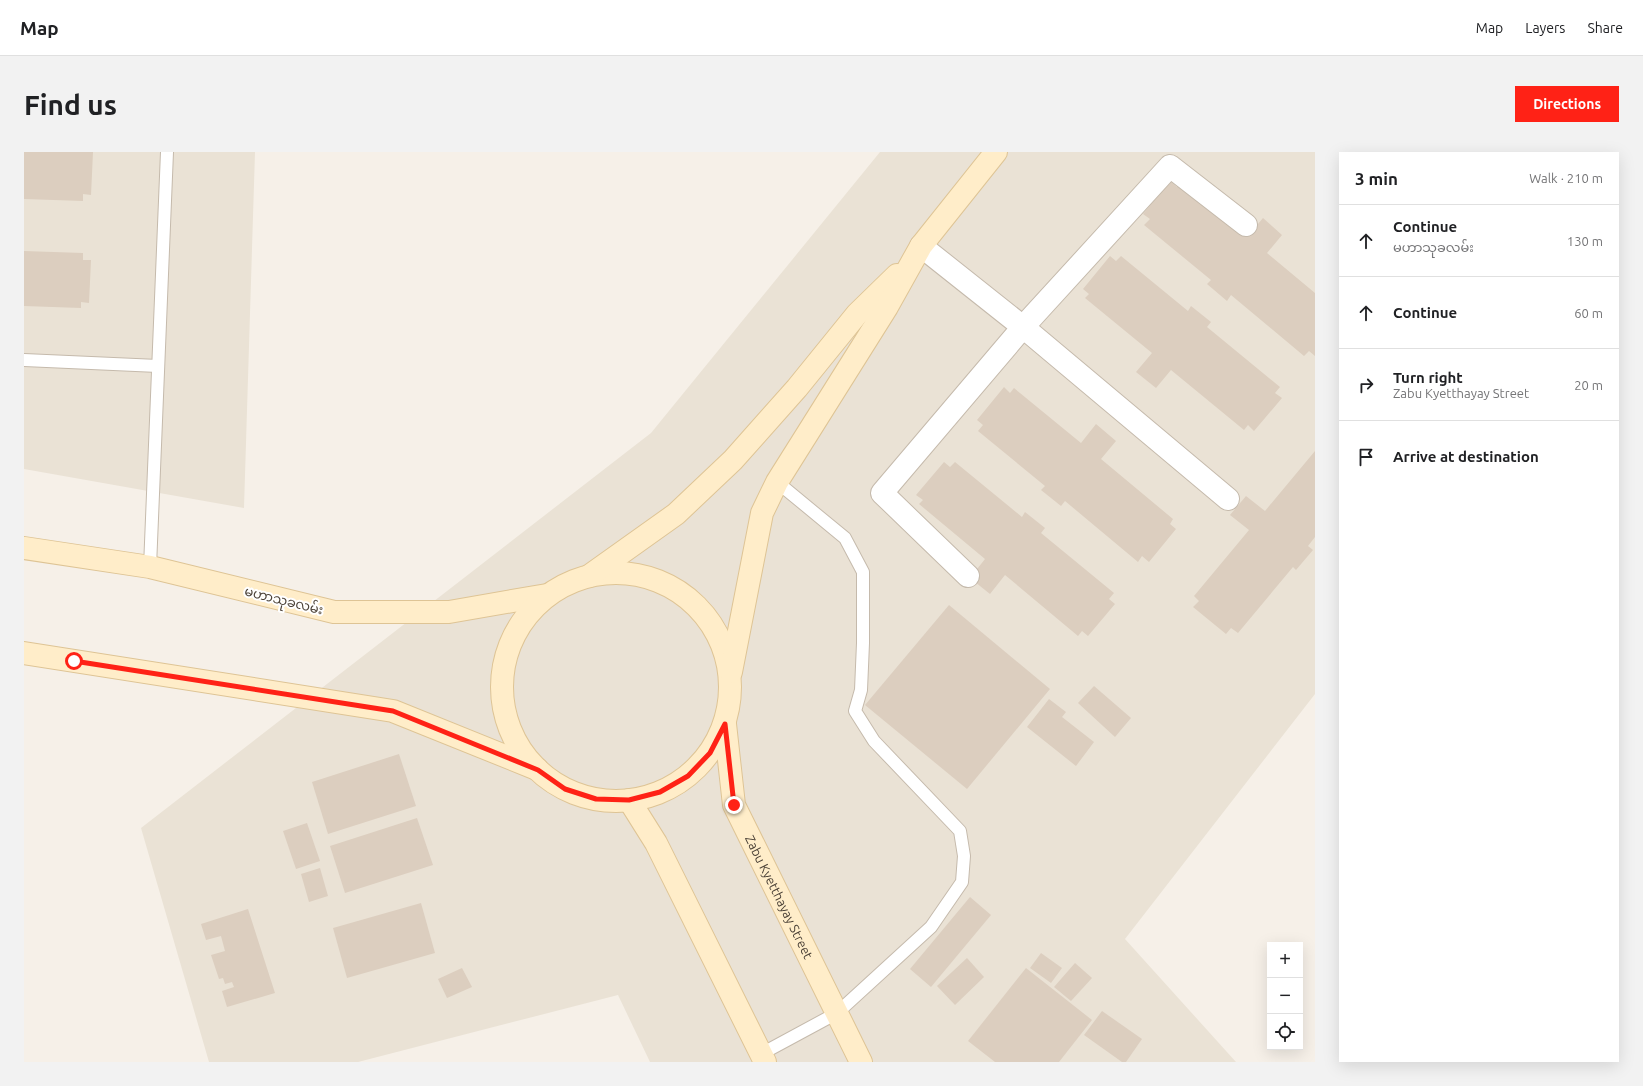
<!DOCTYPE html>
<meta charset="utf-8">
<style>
:root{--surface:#fff;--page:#f2f2f2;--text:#202124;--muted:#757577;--line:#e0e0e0;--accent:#ff2216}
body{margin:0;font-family:Ubuntu,"Noto Sans Myanmar",sans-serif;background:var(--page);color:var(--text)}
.controls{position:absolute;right:12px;bottom:12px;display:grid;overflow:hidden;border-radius:0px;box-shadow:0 4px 16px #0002}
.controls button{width:36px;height:36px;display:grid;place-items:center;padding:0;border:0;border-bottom:1px solid var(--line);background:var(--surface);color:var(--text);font:20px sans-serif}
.stop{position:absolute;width:12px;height:12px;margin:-9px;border:3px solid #ff2216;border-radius:50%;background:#fff}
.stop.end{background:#ff2216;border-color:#fff;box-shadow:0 1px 4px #0008}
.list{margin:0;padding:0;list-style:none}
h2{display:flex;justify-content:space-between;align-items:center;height:52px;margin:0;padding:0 16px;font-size:17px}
h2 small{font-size:13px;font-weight:400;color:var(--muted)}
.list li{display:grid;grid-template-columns:26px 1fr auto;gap:12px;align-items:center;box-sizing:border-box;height:72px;padding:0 16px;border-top:1px solid var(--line)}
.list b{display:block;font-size:15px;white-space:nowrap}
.list p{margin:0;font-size:13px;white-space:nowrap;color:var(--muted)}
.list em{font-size:13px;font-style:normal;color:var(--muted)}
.icon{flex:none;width:22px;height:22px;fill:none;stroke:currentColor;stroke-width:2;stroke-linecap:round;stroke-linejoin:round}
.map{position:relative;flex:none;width:1291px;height:910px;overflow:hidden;border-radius:0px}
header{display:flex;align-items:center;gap:24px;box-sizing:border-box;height:56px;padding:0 20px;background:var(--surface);border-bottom:1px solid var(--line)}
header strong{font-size:19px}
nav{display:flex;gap:22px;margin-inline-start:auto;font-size:14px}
.intro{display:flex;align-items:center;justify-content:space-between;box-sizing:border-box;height:96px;padding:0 24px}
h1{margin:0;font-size:28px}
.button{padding:10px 18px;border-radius:0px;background:var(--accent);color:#fff;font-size:14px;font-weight:700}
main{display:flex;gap:24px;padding:0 24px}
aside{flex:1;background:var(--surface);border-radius:0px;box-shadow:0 4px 16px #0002}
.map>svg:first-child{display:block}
.residential{fill:#eae2d5}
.building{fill:#dccebf}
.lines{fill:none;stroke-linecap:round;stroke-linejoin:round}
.lane-casing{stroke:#c5baac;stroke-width:14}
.street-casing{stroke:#c5baac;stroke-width:24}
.secondary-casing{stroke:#dec495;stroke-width:24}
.lane{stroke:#fff;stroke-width:12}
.street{stroke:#fff;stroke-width:22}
.secondary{stroke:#ffedc9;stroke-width:22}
.route{stroke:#ff2216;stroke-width:5}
.labels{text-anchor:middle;stroke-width:4;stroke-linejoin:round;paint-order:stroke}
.street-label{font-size:13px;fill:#4a4036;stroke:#fff}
</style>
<header>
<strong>Map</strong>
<nav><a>Map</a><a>Layers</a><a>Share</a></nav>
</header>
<div class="intro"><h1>Find us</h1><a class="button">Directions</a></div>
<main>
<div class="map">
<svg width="1291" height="910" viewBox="0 0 1291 910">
<rect width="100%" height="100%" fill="#f6f0e8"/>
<g class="residential">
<path d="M 0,0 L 231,0 L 220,356 L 0,317 Z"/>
<path d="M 856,0 L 1291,0 L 1291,542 L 1101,787 L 1212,910 L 626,910 L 594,843 L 334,910 L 185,910 L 117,676 L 627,281 Z"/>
</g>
<g class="building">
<path d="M 0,0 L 69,0 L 67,43 L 59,42 L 59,49 L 0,47 Z"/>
<path d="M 1146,29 L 1153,35 L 1157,30 L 1223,85 L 1239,66 L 1258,83 L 1243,101 L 1291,141 L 1291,204 L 1285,199 L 1280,204 L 1207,143 L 1203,149 L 1183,132 L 1187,128 L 1120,73 L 1126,67 L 1119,62 Z"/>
<path d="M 0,99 L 59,101 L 59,108 L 67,108 L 65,151 L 57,150 L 57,156 L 0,154 Z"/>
<path d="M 1086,104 L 1092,109 L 1097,104 L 1164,159 L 1167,154 L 1187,170 L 1183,175 L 1256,235 L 1251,241 L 1258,246 L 1230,279 L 1224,273 L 1220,278 L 1147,218 L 1132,236 L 1112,220 L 1128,201 L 1061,146 L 1065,142 L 1059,137 Z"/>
<path d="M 980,235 L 986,241 L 990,236 L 1057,291 L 1072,272 L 1092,289 L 1077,307 L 1149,367 L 1146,372 L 1152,377 L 1125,410 L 1118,404 L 1114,410 L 1041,349 L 1037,354 L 1017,338 L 1021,334 L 954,279 L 959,273 L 953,268 Z"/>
<path d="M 1291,299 L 1291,385 L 1284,394 L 1289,398 L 1272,418 L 1269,415 L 1214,481 L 1207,476 L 1202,482 L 1169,455 L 1175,449 L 1170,444 L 1225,378 L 1206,363 L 1222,344 L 1241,359 Z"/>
<path d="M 920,310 L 926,315 L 931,310 L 998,365 L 1001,360 L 1021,376 L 1017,381 L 1090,441 L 1085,447 L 1091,452 L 1064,484 L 1058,479 L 1054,484 L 981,423 L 966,442 L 946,426 L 961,407 L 895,352 L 899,348 L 892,343 Z"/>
<path d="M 925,453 L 1026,537 L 943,637 L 841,553 Z"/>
<path d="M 1070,534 L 1107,566 L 1091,585 L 1054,551 Z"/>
<path d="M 1025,547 L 1042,560 L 1038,565 L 1070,590 L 1052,614 L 1003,575 Z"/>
<path d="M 375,602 L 392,654 L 304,682 L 288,630 Z"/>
<path d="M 393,666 L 409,713 L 321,741 L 306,694 Z"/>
<path d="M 283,671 L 296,709 L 272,717 L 259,679 Z"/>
<path d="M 296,716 L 304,744 L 285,750 L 277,722 Z"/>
<path d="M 946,745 L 967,763 L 907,835 L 886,817 Z"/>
<path d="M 397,751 L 411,801 L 323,826 L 309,776 Z"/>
<path d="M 224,757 L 251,841 L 203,855 L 198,839 L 210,835 L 208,830 L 201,832 L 199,826 L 195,827 L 187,803 L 201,799 L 197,784 L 182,788 L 177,772 Z"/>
<path d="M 1017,801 L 1038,816 L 1027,831 L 1006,816 Z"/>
<path d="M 943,806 L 960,825 L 931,853 L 913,834 Z"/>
<path d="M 1051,811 L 1068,826 L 1047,849 L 1030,835 Z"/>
<path d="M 438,816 L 448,835 L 423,846 L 414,827 Z"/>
<path d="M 1002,816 L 1068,868 L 1035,910 L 971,910 L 944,889 Z"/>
<path d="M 1078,859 L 1118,887 L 1102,910 L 1098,910 L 1060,883 Z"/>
</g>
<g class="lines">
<g class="lane-casing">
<g id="lane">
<path d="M 0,208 L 134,214"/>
<path d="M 126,415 L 143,0"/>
<path d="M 737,902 L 813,861 L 907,775 L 938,730 L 940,704 L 936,679 L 850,589 L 831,559 L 837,538 L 839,491 L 839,420 L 821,386 L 753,330"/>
</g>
</g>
<g class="street-casing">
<g id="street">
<path d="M 897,94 L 999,175 L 1204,347"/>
<path d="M 944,424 L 858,341 L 999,175 L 1146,14 L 1222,73"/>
</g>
</g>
<g class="secondary-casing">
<g id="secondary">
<path d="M 0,396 L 126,415 L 310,460 L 425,460 L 523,443"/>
<circle cx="592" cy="535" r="114"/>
<path d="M 565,424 L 652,362 L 709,308 L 773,236 L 833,162 L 873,123"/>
<path d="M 0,501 L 369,559 L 513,617"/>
<path d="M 707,520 L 738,361 L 753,330 L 863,155 L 897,94 L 972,0"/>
<path id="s1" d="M 701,572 L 710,653 L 837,910"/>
<path d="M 605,648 L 632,691 L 741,910"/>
</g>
</g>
<use href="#lane" class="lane"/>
<use href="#street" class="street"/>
<use href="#secondary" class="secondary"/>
</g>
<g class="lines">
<path class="route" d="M 50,509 L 369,559 L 514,618 L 541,637 L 572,647 L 605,648 L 636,640 L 664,624 L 686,601 L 701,572 L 710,653"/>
</g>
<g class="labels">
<g class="street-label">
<text transform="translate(260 448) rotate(14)" y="5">မဟာသုခလမ်း</text>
<text dy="5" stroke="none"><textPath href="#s1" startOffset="184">Zabu Kyetthayay Street</textPath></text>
</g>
</g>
</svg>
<div class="controls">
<button>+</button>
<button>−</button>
<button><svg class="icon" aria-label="locate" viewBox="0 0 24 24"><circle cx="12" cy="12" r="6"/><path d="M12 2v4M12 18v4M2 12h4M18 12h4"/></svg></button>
</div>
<div class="stop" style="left:50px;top:509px"></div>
<div class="stop end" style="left:710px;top:653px"></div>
</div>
<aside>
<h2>3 min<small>Walk · 210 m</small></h2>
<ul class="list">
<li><svg class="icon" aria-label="ahead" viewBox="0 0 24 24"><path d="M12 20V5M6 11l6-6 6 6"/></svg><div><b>Continue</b><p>မဟာသုခလမ်း</p></div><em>130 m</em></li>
<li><svg class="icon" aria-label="ahead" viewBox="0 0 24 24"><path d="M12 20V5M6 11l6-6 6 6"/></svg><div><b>Continue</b></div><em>60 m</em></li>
<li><svg class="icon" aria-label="right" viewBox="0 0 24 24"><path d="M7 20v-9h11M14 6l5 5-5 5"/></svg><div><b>Turn right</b><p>Zabu Kyetthayay Street</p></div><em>20 m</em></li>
<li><svg class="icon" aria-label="arrive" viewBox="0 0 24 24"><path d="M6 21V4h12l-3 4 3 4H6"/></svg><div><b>Arrive at destination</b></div></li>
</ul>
</aside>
</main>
